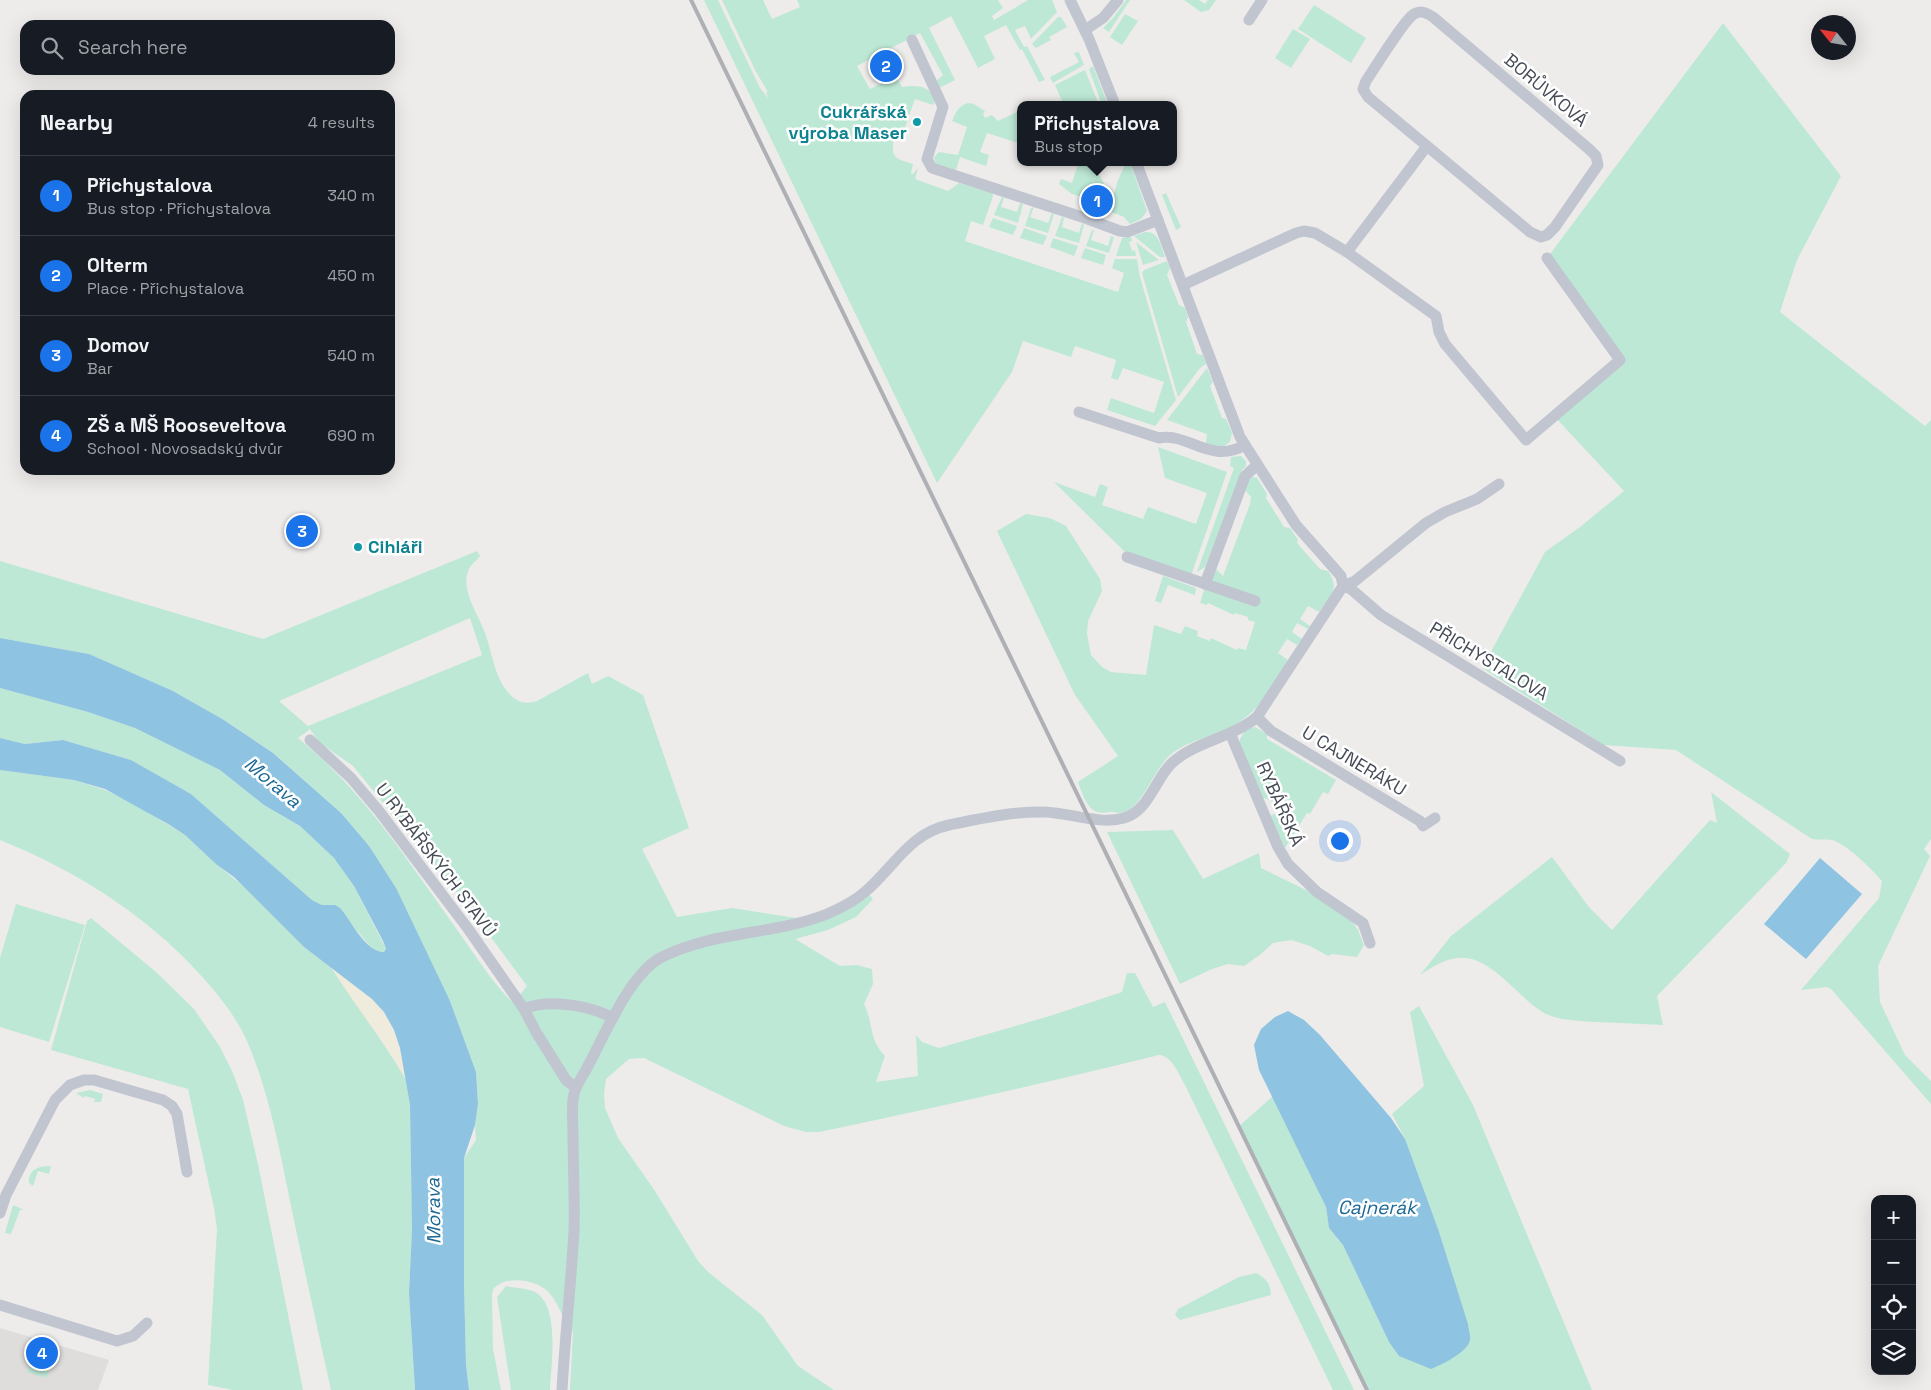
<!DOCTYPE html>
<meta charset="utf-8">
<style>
:root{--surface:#171b24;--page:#242831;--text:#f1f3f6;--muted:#9ea1a6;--line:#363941;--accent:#1a73e8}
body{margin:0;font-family:"Space Grotesk",sans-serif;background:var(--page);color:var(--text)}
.controls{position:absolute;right:15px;bottom:15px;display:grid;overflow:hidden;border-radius:10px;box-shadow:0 5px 20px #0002}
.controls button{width:45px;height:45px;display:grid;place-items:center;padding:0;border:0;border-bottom:1px solid var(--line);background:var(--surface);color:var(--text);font:25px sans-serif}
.compass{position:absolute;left:1811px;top:15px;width:45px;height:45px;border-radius:50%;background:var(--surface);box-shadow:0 5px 20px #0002;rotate:301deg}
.you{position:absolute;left:1339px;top:840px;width:18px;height:18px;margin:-12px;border:4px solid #fff;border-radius:50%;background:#1a73e8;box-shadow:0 0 0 8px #1a73e833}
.badge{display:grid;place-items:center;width:32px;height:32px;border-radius:50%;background:var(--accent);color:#fff;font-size:16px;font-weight:700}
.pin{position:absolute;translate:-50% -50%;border:2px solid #fff;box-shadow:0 1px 5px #0006}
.popup{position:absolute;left:1017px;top:101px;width:160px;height:65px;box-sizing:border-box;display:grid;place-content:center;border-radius:10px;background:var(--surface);filter:drop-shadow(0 1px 4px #0005);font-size:16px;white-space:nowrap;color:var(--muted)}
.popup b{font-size:19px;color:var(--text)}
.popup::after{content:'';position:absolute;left:50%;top:100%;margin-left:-10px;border:10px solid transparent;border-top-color:var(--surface)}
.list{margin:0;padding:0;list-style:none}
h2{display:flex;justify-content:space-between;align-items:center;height:65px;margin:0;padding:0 20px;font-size:21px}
h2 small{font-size:16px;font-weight:400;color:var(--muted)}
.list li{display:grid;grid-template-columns:32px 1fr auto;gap:15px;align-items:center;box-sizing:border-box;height:80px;padding:0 20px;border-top:1px solid var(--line)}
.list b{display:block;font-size:19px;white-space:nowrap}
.list p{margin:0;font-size:16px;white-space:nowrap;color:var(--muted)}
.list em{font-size:16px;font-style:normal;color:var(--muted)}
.icon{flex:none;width:28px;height:28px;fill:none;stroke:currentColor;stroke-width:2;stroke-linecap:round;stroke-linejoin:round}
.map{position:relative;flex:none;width:1931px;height:1390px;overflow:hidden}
.search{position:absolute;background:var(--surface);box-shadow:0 5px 20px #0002;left:20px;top:20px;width:375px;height:55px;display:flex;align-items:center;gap:12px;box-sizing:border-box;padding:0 18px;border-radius:15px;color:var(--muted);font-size:19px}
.panel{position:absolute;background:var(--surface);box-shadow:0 5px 20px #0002;left:20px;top:90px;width:375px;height:385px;border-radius:15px}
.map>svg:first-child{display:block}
.education{fill:#dfdddc}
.green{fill:#bde8d5;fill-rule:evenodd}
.sand{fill:#efecdd}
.water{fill:#8ec3e1}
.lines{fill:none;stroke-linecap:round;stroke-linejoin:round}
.minor{stroke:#c0c5cf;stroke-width:11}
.rail{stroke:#aeb0b5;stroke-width:4}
.culture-dot{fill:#0f9aa8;stroke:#fff;stroke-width:2}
.labels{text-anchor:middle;stroke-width:5;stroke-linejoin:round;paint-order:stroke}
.street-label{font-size:18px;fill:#464c56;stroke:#fff}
.culture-label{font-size:18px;font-weight:bold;fill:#0d838f;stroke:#fff;text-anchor:end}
.water-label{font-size:19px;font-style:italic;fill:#1b6895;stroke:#fff}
</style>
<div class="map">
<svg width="1931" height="1390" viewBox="0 0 1931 1390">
<rect width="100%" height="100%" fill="#eeeceb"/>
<path class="education" d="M 0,1328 L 109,1360 L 98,1390 L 0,1390 Z"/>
<g class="green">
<path d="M 704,0 L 718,0 L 760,88 L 768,98 L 766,92 L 768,92 L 755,70 L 722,0 L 763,0 L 772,19 L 800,7 L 797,0 L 998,0 L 1003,8 L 992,16 L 994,20 L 1028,0 L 1052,0 L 1057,12 L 1031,39 L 1025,26 L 1015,30 L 1024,47 L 1027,46 L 1045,80 L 1039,82 L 1022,49 L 1020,50 L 1006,25 L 984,36 L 995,59 L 978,68 L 951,16 L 929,28 L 955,80 L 937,89 L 936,81 L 943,75 L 920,33 L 857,66 L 870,89 L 896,76 L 902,87 C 917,85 926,85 936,98 L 933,105 L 915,99 L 901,139 L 894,139 C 890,158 896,159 913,164 L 911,173 L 913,174 L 918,168 L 915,179 L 948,191 L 959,183 L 992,193 L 993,196 L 983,225 L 971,221 L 965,241 L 1118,292 L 1124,273 L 1112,268 L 1115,259 L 1137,259 L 1140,277 L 1176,400 L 1155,426 L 1107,410 L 1111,398 L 1154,413 L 1164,382 L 1123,368 L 1118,380 L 1111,378 L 1116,360 L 1075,346 L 1071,357 L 1023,341 L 1012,372 L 937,483 Z"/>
<path d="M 1126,0 L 1130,0 L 1109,32 L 1103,28 L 1113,18 Z"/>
<path d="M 1184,0 L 1199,0 L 1205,4 L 1208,0 L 1216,0 L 1209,10 L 1201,12 Z"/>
<path d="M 1314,5 L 1366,38 L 1351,63 L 1298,29 Z"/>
<path d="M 1125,14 L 1138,21 L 1122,45 L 1110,37 Z"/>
<path d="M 1058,17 L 1061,17 L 1067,27 L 1049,37 L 1051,40 L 1036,48 L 1032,44 Z"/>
<path d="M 1723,23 L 1841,176 L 1797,260 L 1780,312 L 1925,426 L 1931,420 L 1931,839 L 1924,849 L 1930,856 L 1878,966 L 1880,1002 L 1905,1055 L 1931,1081 L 1931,1104 L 1832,990 L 1827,987 L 1801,990 L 1879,898 L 1882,881 C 1873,870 1845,843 1832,840 C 1825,839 1818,840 1812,839 L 1676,750 L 1604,745 L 1482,668 L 1545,552 L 1580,527 L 1624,491 L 1554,416 L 1620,360 L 1547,258 Z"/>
<path d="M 1293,29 L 1310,39 L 1291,68 L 1275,58 Z"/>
<path d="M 1079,52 L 1084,65 L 1053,83 L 1050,77 L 1079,62 L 1074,53 Z"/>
<path d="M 1093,66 L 1108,105 L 1102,105 L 1089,69 Z"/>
<path d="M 1085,70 L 1099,105 L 1064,105 L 1055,85 Z"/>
<path d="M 968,103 L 974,104 L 985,111 L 983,114 L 985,118 L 992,115 L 998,121 L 1021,110 L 1021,144 L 987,133 L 980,152 L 989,155 L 986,166 L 960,157 L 956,170 L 936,164 L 934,157 L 939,152 L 958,155 L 967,127 L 952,121 C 956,112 958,106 968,103 Z"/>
<path d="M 1075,162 L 1093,162 L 1104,184 L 1098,202 L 1072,194 L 1059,184 L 1061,179 L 1072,183 L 1078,164 Z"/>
<path d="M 1126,163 L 1131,165 L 1147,211 L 1141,219 L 1130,224 L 1124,217 L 1109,211 L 1118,180 Z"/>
<path d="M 1166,193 L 1181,227 L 1176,230 L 1162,195 Z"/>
<path d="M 1002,197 L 1004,198 L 1001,207 L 1017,212 L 1020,203 L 1023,204 L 1018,223 L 994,215 Z"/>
<path d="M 1034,207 L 1030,217 L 1048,223 L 1052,213 L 1054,214 L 1048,233 L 1025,226 L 1031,208 Z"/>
<path d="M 1062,217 L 1064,218 L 1062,227 L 1079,233 L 1082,223 L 1084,225 L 1079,243 L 1055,236 Z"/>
<path d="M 993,218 L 1017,226 L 1013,235 L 989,227 Z"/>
<path d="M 1024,228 L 1047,236 L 1043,245 L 1020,238 Z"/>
<path d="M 1092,230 L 1094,230 L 1091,240 L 1108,246 L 1111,236 L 1114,237 L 1109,253 L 1086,246 Z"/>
<path d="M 1145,232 C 1159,231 1161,246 1165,257 L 1160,257 L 1134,236 Z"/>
<path d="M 1131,237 L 1132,241 L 1129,242 L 1132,251 L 1135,250 L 1136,256 L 1116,256 L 1122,238 Z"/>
<path d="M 1053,238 L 1078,246 L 1074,256 L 1050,247 Z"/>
<path d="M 1136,242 L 1159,260 L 1143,265 Z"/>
<path d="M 1085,248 L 1106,255 L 1103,265 L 1081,258 Z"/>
<path d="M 1167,261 L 1170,268 L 1167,275 L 1179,305 L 1185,308 L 1188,317 L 1186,322 L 1197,354 L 1203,355 L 1206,364 L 1200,368 L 1178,397 L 1142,273 L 1144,270 Z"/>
<path d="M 1207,368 L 1213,382 L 1210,386 L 1222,418 L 1226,419 L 1232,433 L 1230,442 L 1222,447 L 1206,445 L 1207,434 L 1167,420 Z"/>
<path d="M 1158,447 L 1227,472 L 1192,573 L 1187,573 L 1125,552 L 1054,482 L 1095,497 L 1100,484 L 1108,487 L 1102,505 L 1143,519 L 1148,507 L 1196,524 L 1207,493 L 1165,478 Z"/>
<path d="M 1241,456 L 1246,461 L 1246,466 L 1242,470 L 1207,563 L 1205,567 L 1197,572 L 1234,468 L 1230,466 L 1231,457 Z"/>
<path d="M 1252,477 L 1257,478 L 1267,494 L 1266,498 L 1284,527 L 1290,528 L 1298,540 L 1297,543 L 1320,569 L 1328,571 C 1341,590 1330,595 1319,612 L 1308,606 L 1300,619 L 1310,626 L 1308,629 L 1297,623 L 1292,632 L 1302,639 L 1297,645 L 1287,639 L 1278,653 L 1288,660 C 1270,687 1260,713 1229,728 C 1211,737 1190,740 1174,752 C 1154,765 1143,811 1120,813 C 1116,813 1113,811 1109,812 C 1089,817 1084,798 1078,782 L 1118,756 L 1075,695 L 997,531 L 1026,514 L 1050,518 L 1066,526 L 1100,579 L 1102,591 L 1088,621 L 1087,634 L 1091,655 L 1102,667 L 1111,672 L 1146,675 L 1154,625 L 1181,634 L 1185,626 L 1198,631 L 1197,636 L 1210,641 L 1211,638 L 1237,650 L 1238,648 L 1246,650 L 1255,622 L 1248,620 L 1248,617 L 1235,613 L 1234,615 L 1208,603 L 1207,605 L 1200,603 L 1205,587 L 1226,587 L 1209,579 L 1215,568 L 1223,576 L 1250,504 L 1251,497 L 1244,489 L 1248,480 Z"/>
<path d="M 477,551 L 480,556 C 475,562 468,567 467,575 C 463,594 479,616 485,633 C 492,652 494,675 507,691 C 515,702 525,705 537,701 L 588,673 L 592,684 L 608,676 L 643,695 L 689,828 L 642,849 L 677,917 L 732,908 L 809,920 L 866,891 L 873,899 L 856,917 L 828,930 L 795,939 L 840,966 L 857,965 L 872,969 L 873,984 L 864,1004 C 874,1024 868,1038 885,1056 L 876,1082 L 918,1076 L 916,1035 L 922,1042 L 939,1048 L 1053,1015 L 1122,992 L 1127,973 L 1135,973 L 1153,1007 L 1165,1002 L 1354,1390 L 1333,1390 L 1184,1083 C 1178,1073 1172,1056 1159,1055 C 1046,1083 933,1108 819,1132 L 806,1132 L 784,1126 L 644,1058 L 629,1059 L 606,1079 L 604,1094 L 605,1108 L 618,1138 L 655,1191 L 698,1261 L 708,1272 L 762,1315 L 798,1366 L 834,1390 L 570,1390 L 573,1332 C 563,1321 560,1306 551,1295 C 543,1283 522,1278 508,1281 C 503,1281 498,1285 494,1288 L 492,1294 L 493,1349 L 501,1390 L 469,1390 L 466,1365 L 464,1284 L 464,1158 L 476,1140 L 475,1125 L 478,1104 L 476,1072 L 450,1001 L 341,813 L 273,753 L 229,723 L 177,693 L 89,654 L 0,638 L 0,561 L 263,639 ZM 470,618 L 482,655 L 308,726 L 279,701 ZM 309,728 L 320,743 L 353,766 L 467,905 L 527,986 L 513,1003 C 492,982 475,955 458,931 C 410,864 363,790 298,738 L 309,730 Z"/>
<path d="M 1163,576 L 1196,588 L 1195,595 L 1168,585 L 1161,603 L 1155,601 Z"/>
<path d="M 0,688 L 88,712 L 135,728 L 220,770 L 264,805 L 300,826 L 334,858 L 354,886 L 386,949 L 384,952 C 371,952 365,939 357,931 C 345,919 327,907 312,900 L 191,794 L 131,760 L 63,740 L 25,744 L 0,738 Z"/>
<path d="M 1255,727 L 1267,734 L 1267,739 L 1336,780 L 1328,794 L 1323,792 L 1310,814 L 1307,813 L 1283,851 L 1270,816 L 1274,814 L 1290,816 L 1293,811 L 1293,808 L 1287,805 L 1275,803 L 1262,797 L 1240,744 L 1240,739 L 1245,730 Z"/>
<path d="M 0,770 L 74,780 L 105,790 L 127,800 L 185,835 L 217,865 L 242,885 L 304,947 L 340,974 L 404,1070 L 410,1105 L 412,1230 L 409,1293 L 415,1390 L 331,1390 C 317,1327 303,1264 290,1201 C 279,1147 269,1092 247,1041 C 238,1021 226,1005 212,988 C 156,921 80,872 0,840 Z"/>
<path d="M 1711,792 L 1790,854 L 1786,863 L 1657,996 L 1663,1025 C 1642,1024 1620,1023 1598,1022 C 1581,1021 1562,1021 1546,1014 C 1519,1000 1491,954 1458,958 C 1444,959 1431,968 1420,975 L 1451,936 L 1552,857 L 1589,907 L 1612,930 L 1710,820 L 1717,823 Z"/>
<path d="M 1173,830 L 1203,879 L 1259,853 L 1261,868 L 1304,889 L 1347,914 L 1358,930 L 1364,945 L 1357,957 L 1332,954 L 1328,956 L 1310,946 L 1291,940 L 1273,943 L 1261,954 L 1244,966 L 1228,964 L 1212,969 L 1180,984 L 1107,832 Z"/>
<path d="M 16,904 L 85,925 L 49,1042 L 0,1027 L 0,958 Z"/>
<path d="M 91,918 L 156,972 L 194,1009 L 220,1047 L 233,1073 L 243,1100 L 258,1164 L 303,1390 L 233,1390 L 208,1385 L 217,1229 L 214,1208 L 188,1089 L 51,1050 L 87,921 Z"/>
<path d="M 1419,1006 L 1473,1105 L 1592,1390 L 1366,1390 L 1238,1127 L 1273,1096 L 1326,1207 L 1329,1228 L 1343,1245 L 1389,1342 L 1405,1139 L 1392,1114 L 1424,1086 L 1410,1012 Z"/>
<path d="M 90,1090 L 103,1094 L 101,1102 L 94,1102 L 95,1099 L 85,1096 L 84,1098 L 76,1093 Z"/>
<path d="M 51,1166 L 49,1174 L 38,1171 L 33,1186 L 29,1183 C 28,1169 39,1166 51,1166 Z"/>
<path d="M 13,1205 L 24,1210 L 20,1210 L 11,1234 L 5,1233 Z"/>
<path d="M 1256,1273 C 1267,1279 1270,1283 1271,1295 L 1180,1320 L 1175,1315 L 1178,1309 L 1239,1277 Z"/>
<path d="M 506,1286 C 514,1288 525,1288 533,1291 C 561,1303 551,1365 550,1390 L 511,1390 L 497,1297 Z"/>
<path d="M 32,1358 L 51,1363 L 47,1378 L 27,1372 Z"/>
</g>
<path class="sand" d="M 330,966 C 348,980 369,993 383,1011 C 398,1031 401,1057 406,1080 C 383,1040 355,1005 330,966 Z"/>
<g class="water">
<path d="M 0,638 L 89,654 L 173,691 L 224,720 L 273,753 L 341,813 L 369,846 L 396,888 L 450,1001 L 476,1072 L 478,1104 L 475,1125 L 464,1158 L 464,1284 L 466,1365 L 469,1390 L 415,1390 L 409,1293 L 412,1230 L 410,1105 L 400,1048 L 394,1030 L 384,1012 L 372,999 L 304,947 L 234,877 L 217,865 L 185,835 L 168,824 L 105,789 L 74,780 L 0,770 L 0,738 L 25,744 L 63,740 L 131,760 L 191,794 L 312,900 L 322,905 L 335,905 L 340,908 C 351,920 365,952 384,952 L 386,949 L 383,941 L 354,886 L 334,858 L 300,826 L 264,805 L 220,770 L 135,728 L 88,712 L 0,688 Z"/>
<path d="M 1820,858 L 1862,894 L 1806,959 L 1764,924 Z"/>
<path d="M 1288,1011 L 1304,1020 L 1320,1035 L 1391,1118 L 1405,1139 L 1438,1229 L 1468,1324 C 1468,1328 1471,1336 1470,1340 C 1468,1352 1441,1365 1431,1369 L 1399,1356 L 1389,1342 L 1343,1245 L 1329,1228 L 1326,1207 L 1259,1070 L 1254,1045 L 1261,1029 L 1275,1017 Z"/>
</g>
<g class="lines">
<g class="minor">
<path d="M 1070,0 L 1089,39 L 1115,105"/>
<path d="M 1249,20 L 1262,0"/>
<path d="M 1085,30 L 1103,18 L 1118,0"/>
<path d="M 912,40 L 943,107 L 927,159 L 932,168 L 1085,218 L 1120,231 L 1127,232 L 1158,220"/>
<path d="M 1136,162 L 1240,437 L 1296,525 L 1341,576 L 1343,586"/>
<path d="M 1347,252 L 1427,146 L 1368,97 L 1363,89 L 1366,81 C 1375,68 1404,20 1414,14 C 1421,10 1427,13 1433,17 L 1589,149 L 1596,156 L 1598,165 L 1555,227 L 1547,235 L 1541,237 L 1530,232 L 1427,146"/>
<path d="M 1183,285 L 1296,233 L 1304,231 L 1315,233 L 1347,252 L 1436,316 L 1439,332 L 1445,344 L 1526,440 L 1620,360 L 1547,258"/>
<path d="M 1079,412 L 1159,438 C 1188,432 1210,465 1245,445"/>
<path d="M 1127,557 L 1255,601"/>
<path d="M 1205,584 L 1245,476 L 1257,465"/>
<path d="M 1343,586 L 1351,589 L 1381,615 L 1402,628 L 1620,761"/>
<path d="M 1343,586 L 1355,581 L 1426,523 L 1445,512 L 1477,499 L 1499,484"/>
<path d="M 1257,717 L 1271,731 L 1420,821 L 1423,826 L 1435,818"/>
<path d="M 1230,733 L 1278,847 L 1288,864 L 1317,892 L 1363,923 L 1370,943"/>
<path d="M 310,740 L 351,778 L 379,811 L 469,930 L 524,1009 L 536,1032 L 566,1080 L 576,1088"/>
<path d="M 524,1009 C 548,998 591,1006 613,1018"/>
<path d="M 0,1213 L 6,1195 L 55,1100 L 70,1085 L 84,1080 L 94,1080 L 163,1100 L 172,1106 L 177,1114 L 187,1172"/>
<path d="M 0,1305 L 117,1341 L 133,1336 L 147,1323"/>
<path d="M 562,1390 C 565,1337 571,1284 574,1231 C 575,1199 573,1166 573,1134 C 573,1121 571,1106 574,1094 C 576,1084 585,1073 589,1064 C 605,1034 631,972 662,957 C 713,931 774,935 827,914 C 841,908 855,901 866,891 C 894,867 910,833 949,825 C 978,819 1015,811 1045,812 C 1070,813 1100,825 1124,818 C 1149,811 1155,779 1172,763 C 1196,741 1232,738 1257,717 L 1343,586"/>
</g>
<path class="rail" d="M 691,0 L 1367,1390"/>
</g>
<g class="culture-dot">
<circle cx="917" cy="122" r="5"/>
<circle cx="358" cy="547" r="5"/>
</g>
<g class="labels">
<g class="street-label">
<text transform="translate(1546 90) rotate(40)" y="6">BORŮVKOVÁ</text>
<text transform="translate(1489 661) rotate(31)" y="6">PŘICHYSTALOVA</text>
<text transform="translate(1354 761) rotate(31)" y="6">U CAJNERÁKU</text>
<text transform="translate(1280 804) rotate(66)" y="6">RYBÁŘSKÁ</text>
<text transform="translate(436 860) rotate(53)" y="6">U RYBÁŘSKÝCH STAVŮ</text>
</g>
<g class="culture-label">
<text x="907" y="118">Cukrářská<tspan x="907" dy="21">výroba Maser</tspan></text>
<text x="368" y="553" text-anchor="start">Cihláři</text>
</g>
<g class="water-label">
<text transform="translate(273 782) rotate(40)" y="7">Morava</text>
<text x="1377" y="1214">Cajnerák</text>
<text transform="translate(433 1211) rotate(-91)" y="7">Morava</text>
</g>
</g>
</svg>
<div class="controls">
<button>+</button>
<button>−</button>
<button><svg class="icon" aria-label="locate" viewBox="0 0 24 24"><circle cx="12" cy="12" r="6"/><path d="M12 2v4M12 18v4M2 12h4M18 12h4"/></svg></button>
<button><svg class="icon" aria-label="layers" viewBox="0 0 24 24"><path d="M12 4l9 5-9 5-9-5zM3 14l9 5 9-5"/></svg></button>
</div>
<svg class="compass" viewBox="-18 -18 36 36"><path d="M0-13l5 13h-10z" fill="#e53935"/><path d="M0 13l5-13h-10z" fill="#9ea1a6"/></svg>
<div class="you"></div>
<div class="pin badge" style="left:1097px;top:201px">1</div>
<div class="popup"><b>Přichystalova</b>Bus stop</div>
<div class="pin badge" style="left:886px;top:66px">2</div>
<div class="pin badge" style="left:302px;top:531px">3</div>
<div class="pin badge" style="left:42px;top:1353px">4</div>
<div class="search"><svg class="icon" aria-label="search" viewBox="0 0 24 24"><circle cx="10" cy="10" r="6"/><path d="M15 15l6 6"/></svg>Search here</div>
<section class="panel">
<h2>Nearby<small>4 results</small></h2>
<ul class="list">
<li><span class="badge">1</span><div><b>Přichystalova</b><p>Bus stop · Přichystalova</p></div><em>340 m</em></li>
<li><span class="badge">2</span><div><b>Olterm</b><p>Place · Přichystalova</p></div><em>450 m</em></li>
<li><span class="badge">3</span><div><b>Domov</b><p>Bar</p></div><em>540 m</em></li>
<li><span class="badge">4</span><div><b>ZŠ a MŠ Rooseveltova</b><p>School · Novosadský dvůr</p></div><em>690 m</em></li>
</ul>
</section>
</div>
